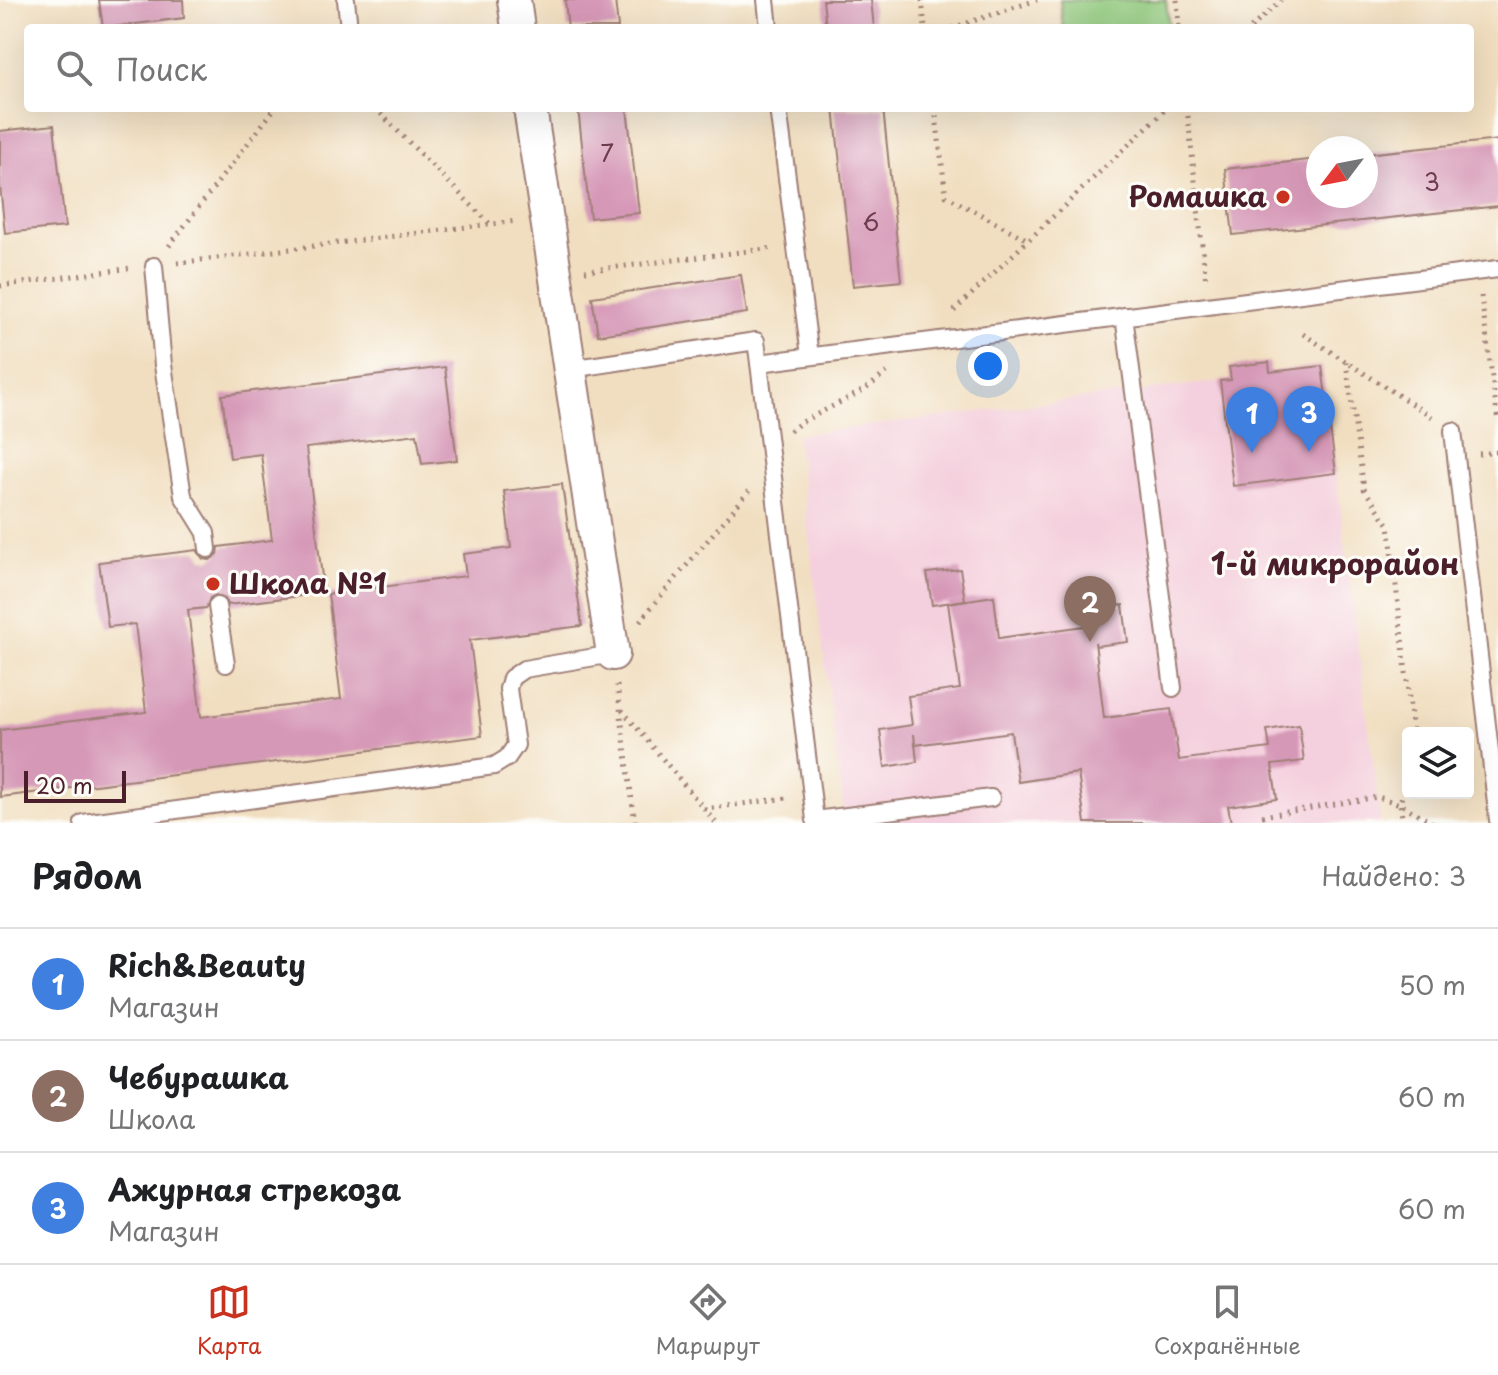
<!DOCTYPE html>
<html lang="ru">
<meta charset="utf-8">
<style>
:root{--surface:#fff;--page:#f6f6f6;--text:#202124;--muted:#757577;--line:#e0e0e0;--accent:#c8321e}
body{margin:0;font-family:"Playpen Sans",sans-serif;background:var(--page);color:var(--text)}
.controls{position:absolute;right:24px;bottom:24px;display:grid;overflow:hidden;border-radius:8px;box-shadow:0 8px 32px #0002}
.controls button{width:72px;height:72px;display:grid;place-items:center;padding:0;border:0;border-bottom:2px solid var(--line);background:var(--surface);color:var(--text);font:40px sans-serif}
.compass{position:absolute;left:1306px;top:136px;width:72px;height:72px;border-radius:50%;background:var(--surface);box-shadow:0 8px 32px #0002;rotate:238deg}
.scale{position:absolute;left:24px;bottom:20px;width:102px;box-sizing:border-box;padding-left:8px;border:4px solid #4a1f2b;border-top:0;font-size:22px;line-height:28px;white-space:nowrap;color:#4a1f2b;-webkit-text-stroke:6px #fdfcf7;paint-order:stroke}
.you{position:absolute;left:988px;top:366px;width:28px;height:28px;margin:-20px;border:6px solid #fff;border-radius:50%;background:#1a73e8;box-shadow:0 0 0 12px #1a73e833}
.badge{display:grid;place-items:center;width:52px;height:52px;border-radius:50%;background:var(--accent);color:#fff;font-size:26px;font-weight:700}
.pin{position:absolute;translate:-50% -66px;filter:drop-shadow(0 2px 4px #0008)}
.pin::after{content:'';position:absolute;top:42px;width:28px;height:24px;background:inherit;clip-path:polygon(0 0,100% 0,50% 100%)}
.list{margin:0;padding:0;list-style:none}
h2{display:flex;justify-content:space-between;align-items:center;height:104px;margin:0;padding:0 32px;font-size:34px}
h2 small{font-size:26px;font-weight:400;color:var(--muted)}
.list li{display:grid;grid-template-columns:52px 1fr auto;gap:24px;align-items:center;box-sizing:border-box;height:112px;padding:0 32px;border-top:2px solid var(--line)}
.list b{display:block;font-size:30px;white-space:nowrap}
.list p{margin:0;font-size:26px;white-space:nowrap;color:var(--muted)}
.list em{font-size:26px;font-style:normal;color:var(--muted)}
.icon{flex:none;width:44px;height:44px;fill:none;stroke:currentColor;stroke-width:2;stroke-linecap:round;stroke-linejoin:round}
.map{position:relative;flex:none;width:1498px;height:823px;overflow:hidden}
.search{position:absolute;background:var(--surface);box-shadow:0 8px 32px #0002;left:24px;right:24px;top:24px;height:88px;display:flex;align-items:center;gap:20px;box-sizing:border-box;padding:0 28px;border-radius:8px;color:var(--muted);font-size:30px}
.sheet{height:440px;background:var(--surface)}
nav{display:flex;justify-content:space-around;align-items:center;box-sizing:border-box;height:112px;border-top:2px solid var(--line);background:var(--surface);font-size:22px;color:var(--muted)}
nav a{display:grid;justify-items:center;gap:4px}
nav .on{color:var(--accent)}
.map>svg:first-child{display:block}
.built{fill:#f4cfdd}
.green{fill:#8ec77a;stroke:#6c7352;stroke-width:2}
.building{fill:#d698b7}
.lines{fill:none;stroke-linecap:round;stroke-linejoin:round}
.lane-casing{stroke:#9e7e76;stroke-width:20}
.street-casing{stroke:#9e7e76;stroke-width:36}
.path{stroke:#9e7e76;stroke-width:5;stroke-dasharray:2 6;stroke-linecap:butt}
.lane{stroke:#fff;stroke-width:16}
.street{stroke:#fff;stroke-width:32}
.poi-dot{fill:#c8321e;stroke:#fdfcf7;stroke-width:3}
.labels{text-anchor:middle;stroke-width:6;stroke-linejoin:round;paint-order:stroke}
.number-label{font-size:24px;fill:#6d3d4e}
.poi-label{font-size:28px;font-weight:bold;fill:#4a1f2b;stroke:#fdfcf7;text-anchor:end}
.neighbourhood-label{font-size:30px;font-weight:bold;fill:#4a1f2b;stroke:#fdfcf7}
</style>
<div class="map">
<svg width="1498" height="823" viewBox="0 0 1498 823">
<rect width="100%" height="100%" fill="#fdfcf7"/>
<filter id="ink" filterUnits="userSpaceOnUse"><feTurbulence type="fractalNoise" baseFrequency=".0125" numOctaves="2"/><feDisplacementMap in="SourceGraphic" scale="16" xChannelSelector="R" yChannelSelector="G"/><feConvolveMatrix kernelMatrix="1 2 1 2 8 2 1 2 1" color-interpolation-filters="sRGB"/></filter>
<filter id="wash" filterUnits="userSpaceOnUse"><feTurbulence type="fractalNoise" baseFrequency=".006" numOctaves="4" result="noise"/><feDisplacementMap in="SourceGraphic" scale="32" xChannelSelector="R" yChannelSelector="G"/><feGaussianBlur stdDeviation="1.8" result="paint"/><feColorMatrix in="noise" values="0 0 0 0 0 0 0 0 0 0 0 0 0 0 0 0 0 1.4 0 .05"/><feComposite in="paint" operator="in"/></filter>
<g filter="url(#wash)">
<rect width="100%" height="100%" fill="#f1dec0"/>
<path class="built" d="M 1220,381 L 1233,486 L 1336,473 L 1381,823 L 845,823 L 796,435 Z"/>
<path class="green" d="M 1060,0 L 1166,0 L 1169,28 L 1063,28 Z"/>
<g id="blocks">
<g class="building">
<path d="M 99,0 L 183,0 L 184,18 L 103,28 Z"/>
<path d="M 565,0 L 615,0 L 618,28 L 568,28 Z"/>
<path d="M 823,0 L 871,0 L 874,28 L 826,28 Z"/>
<path d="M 578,108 L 627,108 L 639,213 L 590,218 Z"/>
<path d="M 834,108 L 883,108 L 901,281 L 853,286 Z"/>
<path d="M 54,125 L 65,227 L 5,233 L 0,185 L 0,131 Z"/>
<path d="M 1498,140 L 1498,206 L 1233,235 L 1225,169 L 1318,159 L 1318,196 L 1366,196 L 1366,154 Z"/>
<path d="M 741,275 L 747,313 L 598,335 L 592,297 Z"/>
<path d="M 1269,362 L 1270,372 L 1322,366 L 1336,473 L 1233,486 L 1220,381 L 1231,380 L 1229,367 Z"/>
<path d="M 445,367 L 457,460 L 422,464 L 417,434 L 306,448 L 324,593 L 228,605 L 225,599 L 216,595 L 210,598 L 206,608 L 188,610 L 201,717 L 341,699 L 328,594 L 466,576 L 463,554 L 511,548 L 504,491 L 562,484 L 582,626 L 470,640 L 482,736 L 0,797 L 0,730 L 146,712 L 135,624 L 108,627 L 99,562 L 197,550 L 203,559 L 210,560 L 218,554 L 219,547 L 272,540 L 261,454 L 230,458 L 222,395 Z"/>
<path d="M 960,569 L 965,600 L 932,605 L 927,573 Z"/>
<path d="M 994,596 L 999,638 L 1092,625 L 1090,609 L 1123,605 L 1128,642 L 1096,646 L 1095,642 L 1104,718 L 1171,709 L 1179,760 L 1270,748 L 1267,730 L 1299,725 L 1304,761 L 1272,765 L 1277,799 L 1228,806 L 1231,823 L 1085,823 L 1078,773 L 1018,782 L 1011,732 L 915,745 L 914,734 L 917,762 L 885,767 L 880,730 L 912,725 L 908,696 L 960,689 L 948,603 Z"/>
</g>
</g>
</g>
<g filter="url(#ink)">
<use href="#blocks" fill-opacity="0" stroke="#9e7e76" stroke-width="2"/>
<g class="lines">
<g class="lane-casing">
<g id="lane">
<path d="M 346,0 L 349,28"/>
<path d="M 766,0 L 769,28"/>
<path d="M 778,108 L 810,356"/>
<path d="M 154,266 L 163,365 L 183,496 L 206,533 L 208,549"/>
<path d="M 1124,316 L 1173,688"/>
<path d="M 570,369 L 756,341 L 759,363"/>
<path d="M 1453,431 L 1498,820"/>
<path d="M 217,606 L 226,664"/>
<path d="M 991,798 L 815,820 L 759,363 L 1498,269"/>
<path d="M 83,823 L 494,766 L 507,758 L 516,745 L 508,689 L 511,678 L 524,669 L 613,654"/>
</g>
</g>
<g class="street-casing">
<g id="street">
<path d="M 514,0 L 518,28"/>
<path d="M 530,108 L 613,654"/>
</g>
</g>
<g class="path">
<path d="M 922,0 L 925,28"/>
<path d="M 1177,0 L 1179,28"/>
<path d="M 952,28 L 1037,0"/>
<path d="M 1251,28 L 1281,0"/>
<path d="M 375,108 L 490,224"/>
<path d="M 935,108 L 946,196 L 1030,241"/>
<path d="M 1187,108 L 1206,282"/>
<path d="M 169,246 L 275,108"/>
<path d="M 177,263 L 516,221"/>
<path d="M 585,271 L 773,248"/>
<path d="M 0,286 L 131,268"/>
<path d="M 1481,296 L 1498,422"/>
<path d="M 954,311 L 1167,108"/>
<path d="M 1303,334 L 1432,417"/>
<path d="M 1346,362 L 1364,489 L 1389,525 L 1413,733"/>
<path d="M 790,431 L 800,423 L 866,389 L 887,372"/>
<path d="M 1479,454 L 1498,452"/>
<path d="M 640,621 L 749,491"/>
<path d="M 617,685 L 635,823"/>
<path d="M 622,710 L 716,823"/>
<path d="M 704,809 L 787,798"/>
<path d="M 1262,816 L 1378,797 L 1400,804 L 1433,823"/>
<path d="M 1403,823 L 1400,804 L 1408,770"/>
</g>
<use href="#lane" class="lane"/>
<use href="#street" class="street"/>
</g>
</g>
<g class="poi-dot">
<circle cx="1283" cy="197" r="8"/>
<circle cx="213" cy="584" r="8"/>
</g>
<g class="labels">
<g class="number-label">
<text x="607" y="162">7</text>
<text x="1432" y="191">3</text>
<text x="871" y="231">6</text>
</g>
<g class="poi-label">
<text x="1267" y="207">Ромашка</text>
<text x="229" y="594" text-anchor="start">Школа №1</text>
</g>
<g class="neighbourhood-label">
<text x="1335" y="575">1-й микрорайон</text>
</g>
</g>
</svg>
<div class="controls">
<button><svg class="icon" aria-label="layers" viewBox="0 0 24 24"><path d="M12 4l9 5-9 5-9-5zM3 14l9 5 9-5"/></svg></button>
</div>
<svg class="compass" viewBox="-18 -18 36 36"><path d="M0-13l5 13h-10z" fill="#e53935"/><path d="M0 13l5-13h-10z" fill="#757577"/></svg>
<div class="scale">20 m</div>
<div class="you"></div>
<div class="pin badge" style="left:1252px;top:453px;background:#3f7fe0">1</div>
<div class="pin badge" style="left:1090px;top:642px;background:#8d6e63">2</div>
<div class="pin badge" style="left:1309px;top:452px;background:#3f7fe0">3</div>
<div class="search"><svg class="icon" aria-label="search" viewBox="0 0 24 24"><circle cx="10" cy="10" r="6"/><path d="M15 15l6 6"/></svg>Поиск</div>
</div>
<section class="sheet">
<h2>Рядом<small>Найдено: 3</small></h2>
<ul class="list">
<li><span class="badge" style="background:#3f7fe0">1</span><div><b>Rich&amp;Beauty</b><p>Магазин</p></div><em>50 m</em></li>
<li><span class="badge" style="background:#8d6e63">2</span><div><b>Чебурашка</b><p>Школа</p></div><em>60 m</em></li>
<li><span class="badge" style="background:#3f7fe0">3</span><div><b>Ажурная стрекоза</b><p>Магазин</p></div><em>60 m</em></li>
</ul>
</section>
<nav>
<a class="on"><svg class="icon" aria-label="map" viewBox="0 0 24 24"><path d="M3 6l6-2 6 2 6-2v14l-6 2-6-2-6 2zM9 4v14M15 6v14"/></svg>Карта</a>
<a><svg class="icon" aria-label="directions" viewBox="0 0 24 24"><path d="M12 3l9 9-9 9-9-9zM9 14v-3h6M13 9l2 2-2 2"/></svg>Маршрут</a>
<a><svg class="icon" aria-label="saved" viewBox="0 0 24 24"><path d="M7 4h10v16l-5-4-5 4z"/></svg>Сохранённые</a>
</nav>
